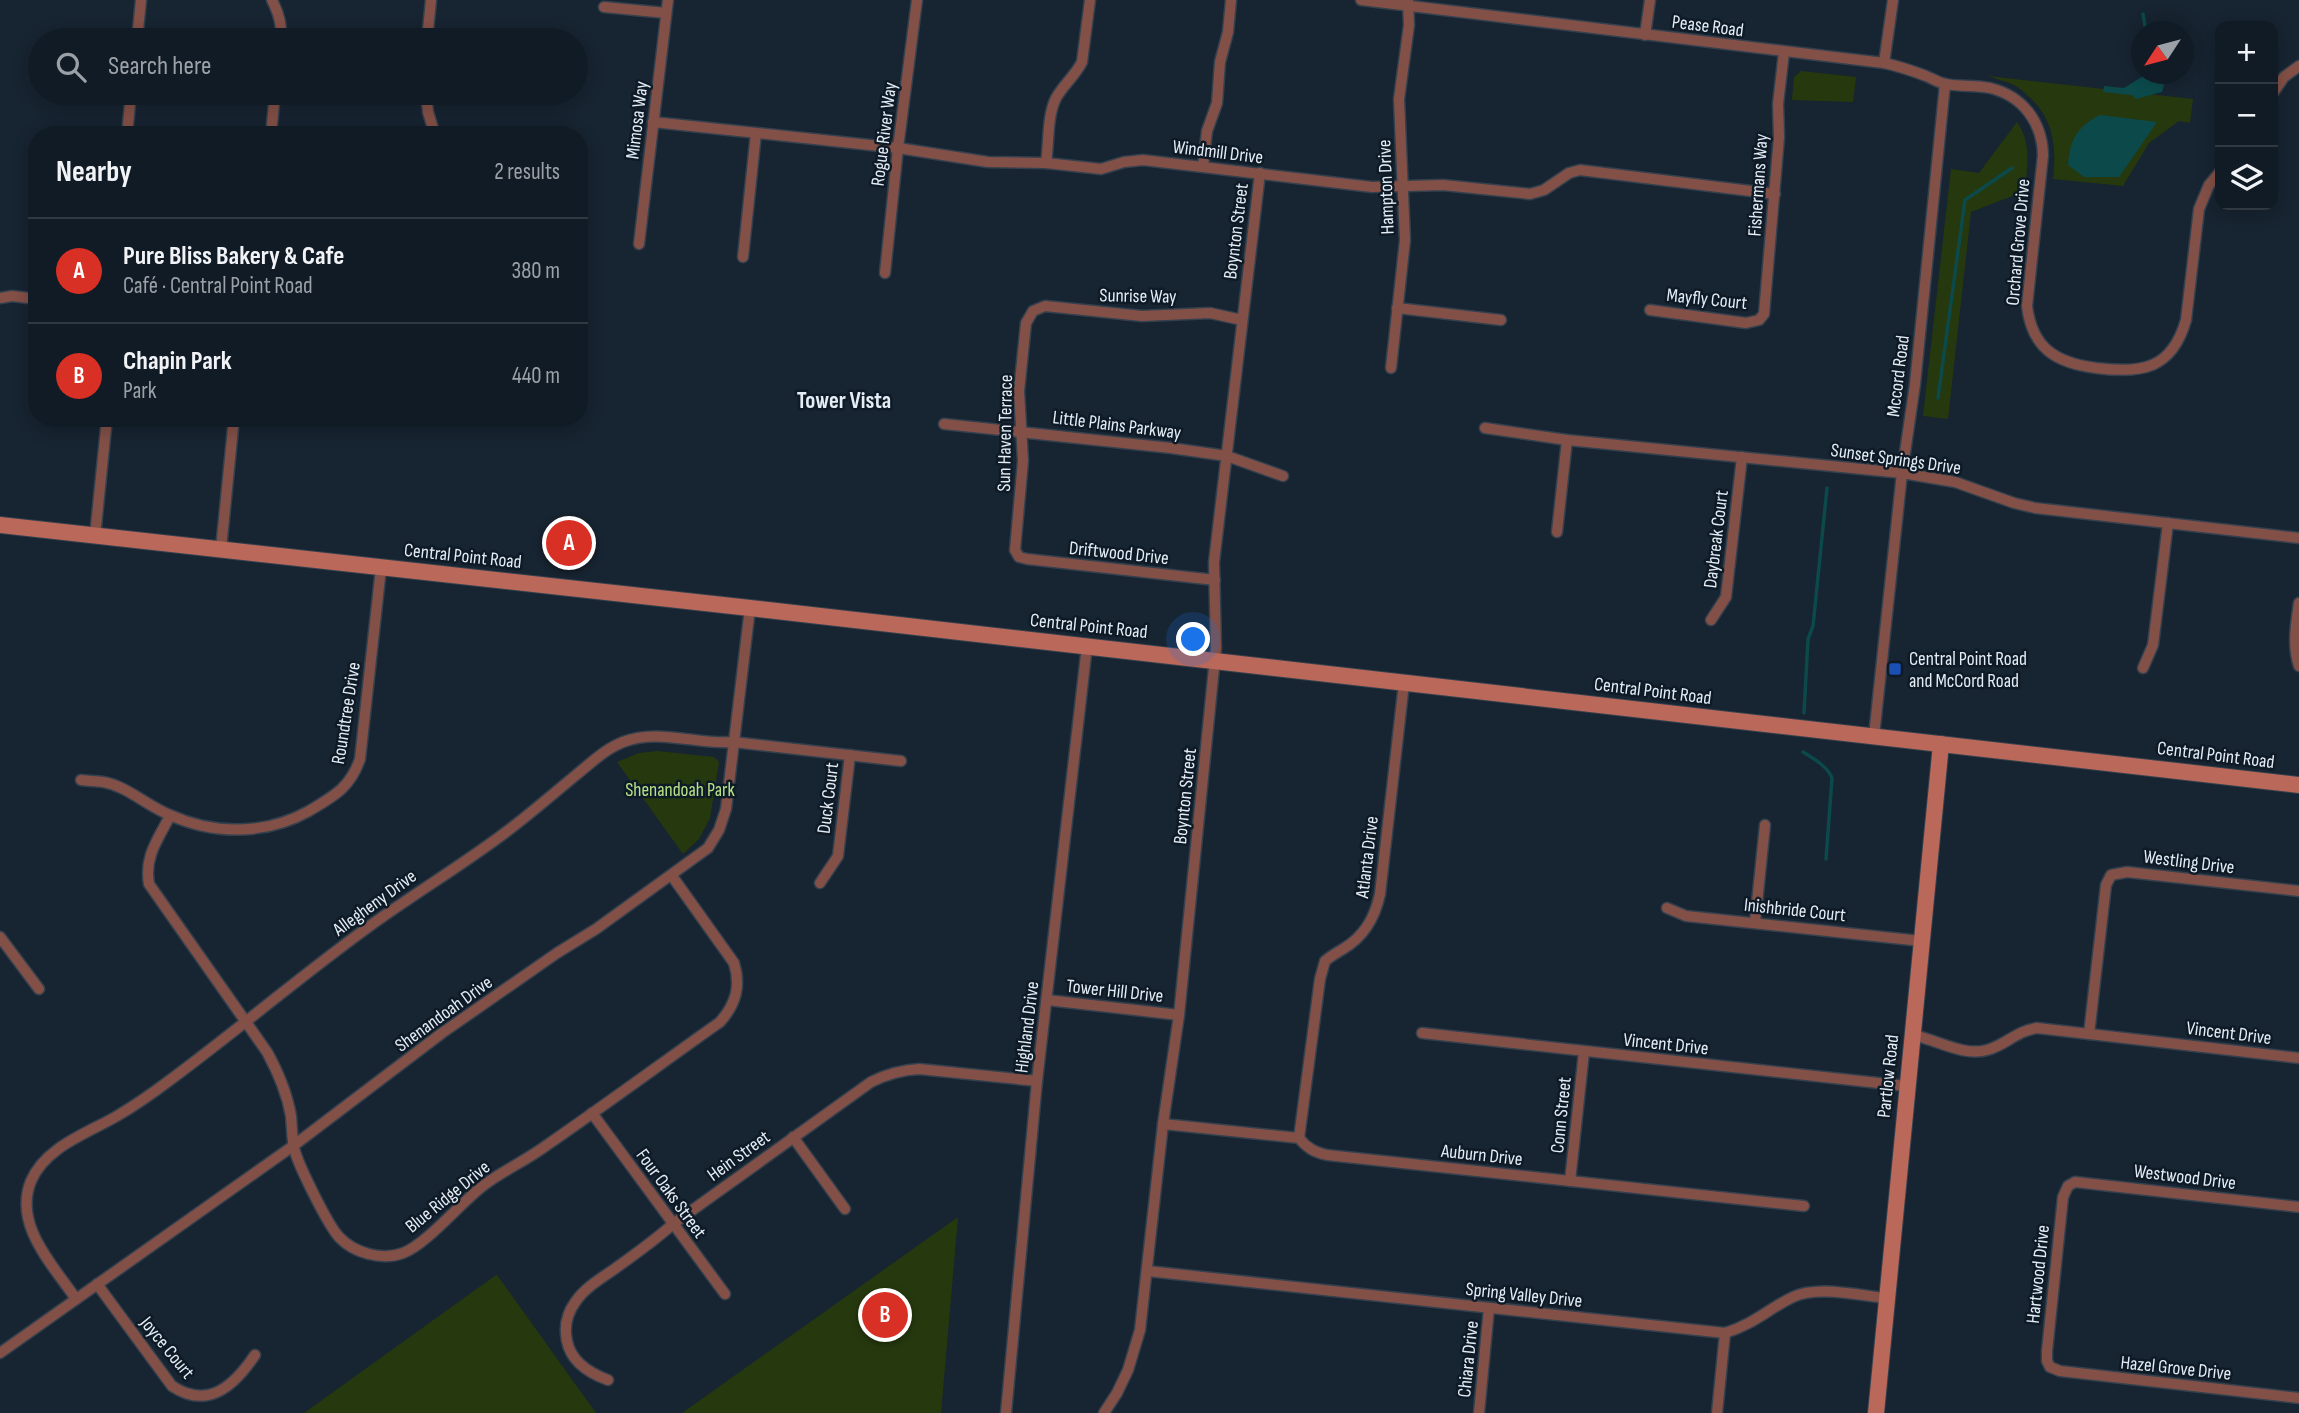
<!DOCTYPE html>
<meta charset="utf-8">
<style>
:root{--surface:#111b25;--page:#1a242d;--text:#f1f3f6;--muted:#9ca1a7;--line:#303942;--accent:#d93025}
body{margin:0;font-family:"Sofia Sans Condensed",sans-serif;background:var(--page);color:var(--text)}
.controls{position:absolute;right:21px;top:21px;display:grid;overflow:hidden;border-radius:14px;box-shadow:0 4px 18px #0003}
.controls button{width:63px;height:63px;display:grid;place-items:center;padding:0;border:0;border-bottom:2px solid var(--line);background:var(--surface);color:var(--text);font:35px sans-serif}
.compass{position:absolute;left:2131px;top:21px;width:63px;height:63px;border-radius:50%;background:var(--surface);box-shadow:0 4px 18px #0003;rotate:234deg}
.you{position:absolute;left:1194px;top:640px;width:24px;height:24px;margin:-18px;border:5px solid #fff;border-radius:50%;background:#1a73e8;box-shadow:0 0 0 10px #1a73e833}
.badge{display:grid;place-items:center;width:46px;height:46px;border-radius:50%;background:var(--accent);color:#fff;font-size:23px;font-weight:700}
.pin{position:absolute;translate:-50% -50%;border:4px solid #fff;box-shadow:0 2px 7px #0006}
.list{margin:0;padding:0;list-style:none}
h2{display:flex;justify-content:space-between;align-items:center;height:91px;margin:0;padding:0 28px;font-size:30px}
h2 small{font-size:23px;font-weight:400;color:var(--muted)}
.list li{display:grid;grid-template-columns:46px 1fr auto;gap:21px;align-items:center;box-sizing:border-box;height:105px;padding:0 28px;border-top:2px solid var(--line)}
.list b{display:block;font-size:26px;white-space:nowrap}
.list p{margin:0;font-size:23px;white-space:nowrap;color:var(--muted)}
.list em{font-size:23px;font-style:normal;color:var(--muted)}
.icon{flex:none;width:38px;height:38px;fill:none;stroke:currentColor;stroke-width:2;stroke-linecap:round;stroke-linejoin:round}
.map{position:relative;flex:none;width:2299px;height:1413px;overflow:hidden}
.search{position:absolute;background:var(--surface);box-shadow:0 4px 18px #0003;left:28px;top:28px;width:560px;height:77px;display:flex;align-items:center;gap:18px;box-sizing:border-box;padding:0 24px;border-radius:38px;color:var(--muted);font-size:26px}
.panel{position:absolute;background:var(--surface);box-shadow:0 4px 18px #0003;left:28px;top:126px;width:560px;height:301px;border-radius:28px}
.map>svg:first-child{display:block}
.green{fill:#26390e}
.water{fill:#0b494b}
.lines{fill:none;stroke-linecap:round;stroke-linejoin:round}
.stream{stroke:#0b494b;stroke-width:3.5}
.street-casing{stroke:#34404d;stroke-width:13}
.secondary-casing{stroke:#34404d;stroke-width:18}
.street{stroke:#835047;stroke-width:10}
.secondary{stroke:#b9685a;stroke-width:16}
.transit-dot{fill:#1a4fb4;stroke:#0e1b27;stroke-width:2.5}
.labels{text-anchor:middle;stroke-width:5;stroke-linejoin:round;paint-order:stroke}
.street-label{font-size:19px;fill:#e4edf6;stroke:#0e1b27}
.poi-label{font-size:19px;fill:#e4edf6;stroke:#0e1b27;text-anchor:start}
.park-label{font-size:19px;fill:#b7e388;stroke:#0e1b27}
.quarter-label{font-size:23px;font-weight:bold;fill:#e4edf6;stroke:#0e1b27}
</style>
<div class="map">
<svg width="2299" height="1413" viewBox="0 0 2299 1413">
<rect width="100%" height="100%" fill="#172431"/>
<g class="green">
<path d="M 1801,71 L 1856,77 L 1853,102 L 1792,100 L 1794,77 Z"/>
<path d="M 1988,76 L 2193,99 L 2190,123 L 2179,121 L 2149,143 L 2123,186 L 2053,179 C 2057,146 2053,117 2027,95 C 2023,91 2018,87 2014,85 C 2005,81 1996,79 1988,76 Z"/>
<path d="M 2017,122 C 2032,143 2027,166 2025,191 L 1971,212 L 1948,419 L 1923,416 L 1951,169 L 1979,173 Z"/>
<path d="M 657,751 L 714,757 L 719,762 L 710,818 L 699,839 L 683,854 L 617,762 L 639,753 Z"/>
<path d="M 958,1217 L 941,1413 L 682,1413 Z"/>
<path d="M 497,1275 L 596,1413 L 304,1413 L 496,1275 Z"/>
</g>
<g class="water">
<path d="M 2145,75 L 2164,85 L 2162,92 L 2136,99 L 2132,95 L 2103,92 L 2104,86 L 2124,88 Z"/>
<path d="M 2100,115 L 2157,122 L 2119,177 L 2084,177 L 2068,165 C 2070,139 2077,127 2100,115 Z"/>
</g>
<g class="lines">
<g class="stream">
<path d="M 2143,14 L 2146,32"/>
<path d="M 2142,39 L 2140,42 L 2142,50"/>
<path d="M 2158,83 L 2163,78 L 2160,74"/>
<path d="M 1938,398 L 1965,200 L 2012,168"/>
<path d="M 1804,713 L 1808,639 L 1813,626 L 1827,488"/>
<path d="M 1803,752 C 1814,759 1827,766 1832,778 L 1826,859"/>
</g>
<g class="street-casing">
<g id="street">
<path d="M 272,0 C 279,14 282,25 281,40"/>
<path d="M 1361,0 L 1884,63 C 1898,66 1913,71 1926,76 C 1933,79 1939,83 1946,84 C 1961,87 1976,85 1990,88 C 2023,96 2042,122 2043,155 L 2027,306 C 2032,349 2057,363 2096,368 C 2142,374 2172,369 2186,320 L 2199,209 L 2209,185 L 2220,172"/>
<path d="M 604,7 L 666,13"/>
<path d="M 1645,35 L 1650,0"/>
<path d="M 137,40 L 141,0"/>
<path d="M 427,40 L 431,0"/>
<path d="M 1884,63 L 1893,0"/>
<path d="M 426,93 L 428,112 L 435,135"/>
<path d="M 2273,93 L 2284,77 L 2299,66"/>
<path d="M 653,122 L 898,148 L 988,162 L 1046,163 L 1101,169 L 1124,162 L 1143,160 L 1372,187 L 1443,185 L 1530,194 L 1544,190 L 1569,173 L 1580,170 L 1775,194"/>
<path d="M 127,135 L 131,93"/>
<path d="M 271,135 L 275,93"/>
<path d="M 1046,163 C 1049,143 1047,116 1056,98 C 1063,85 1075,76 1082,62 L 1090,0"/>
<path d="M 1203,166 L 1207,131 L 1217,103 L 1220,62 L 1228,32 L 1231,0"/>
<path d="M 639,244 L 668,0"/>
<path d="M 743,257 L 756,133"/>
<path d="M 885,273 L 898,148 L 917,0"/>
<path d="M 0,298 L 12,296 L 37,299"/>
<path d="M 1397,308 L 1501,320"/>
<path d="M 1650,310 L 1746,323 L 1759,320 L 1764,314 L 1779,137 L 1778,104 L 1784,52"/>
<path d="M 1391,368 L 1405,240 L 1399,99 L 1409,25 L 1408,1"/>
<path d="M 944,424 L 1171,448 L 1227,456 L 1283,476"/>
<path d="M 1485,428 L 1567,440 L 1902,473 L 1955,482 L 2014,503 L 2035,508 L 2299,538"/>
<path d="M 1557,532 L 1567,440"/>
<path d="M 95,536 L 107,418"/>
<path d="M 221,549 L 234,418"/>
<path d="M 1215,580 L 1027,559 L 1019,557 L 1015,550 L 1023,461 L 1019,391 L 1026,323 L 1033,311 L 1045,306 L 1142,316 L 1210,313 L 1242,320"/>
<path d="M 2299,603 C 2296,624 2292,645 2299,666"/>
<path d="M 1711,620 L 1726,597 L 1742,457"/>
<path d="M 2143,668 L 2153,645 L 2168,523"/>
<path d="M 1874,736 L 1902,473 L 1915,384 L 1945,84"/>
<path d="M 81,780 C 88,781 96,781 103,782 C 127,786 147,806 170,815 C 214,835 266,835 309,811 C 334,796 350,788 360,759 L 381,568"/>
<path d="M 170,816 C 158,839 144,857 149,884 L 267,1052 C 278,1072 287,1093 291,1116 C 292,1127 292,1138 294,1148 C 298,1165 328,1225 339,1237 C 354,1253 382,1261 403,1253 C 427,1244 461,1202 484,1185 C 504,1170 527,1160 547,1145 C 605,1105 662,1063 720,1022 C 736,1004 741,986 734,963 L 672,876"/>
<path d="M 820,883 L 838,856 L 850,755"/>
<path d="M 1667,908 L 1686,916 L 1921,941"/>
<path d="M 1755,922 L 1765,825"/>
<path d="M 0,937 L 39,989"/>
<path d="M 1047,1000 L 1179,1015"/>
<path d="M 1422,1033 L 1906,1086"/>
<path d="M 2089,1034 L 2106,885 L 2111,875 L 2127,872 L 2299,891"/>
<path d="M 1912,1035 C 1936,1039 1963,1057 1987,1050 C 2006,1045 2016,1031 2037,1028 L 2299,1058"/>
<path d="M 592,1113 L 725,1294"/>
<path d="M 1163,1124 L 1299,1138 C 1307,1148 1314,1152 1327,1155 L 1804,1206"/>
<path d="M 793,1137 L 845,1209"/>
<path d="M 1299,1138 L 1320,979 L 1325,961 C 1331,956 1336,953 1343,949 C 1365,936 1375,917 1380,894 L 1404,683"/>
<path d="M 1570,1181 L 1584,1052"/>
<path d="M 2299,1207 L 2075,1182 L 2068,1186 L 2063,1197 L 2047,1351 L 2047,1361 L 2050,1367 L 2060,1371 L 2299,1398"/>
<path d="M 1147,1271 L 1725,1333 C 1754,1324 1768,1309 1793,1297 C 1817,1285 1861,1296 1887,1298"/>
<path d="M 97,1284 L 172,1386 C 208,1410 234,1386 255,1355"/>
<path d="M 76,1299 C 53,1265 13,1225 31,1181 C 45,1147 88,1133 117,1116 C 134,1106 150,1095 166,1083 C 234,1033 298,978 367,928 C 412,895 461,866 506,832 C 530,814 553,794 576,775 C 591,763 605,749 623,742 C 658,728 697,745 733,742 L 901,761"/>
<path d="M 0,1353 L 293,1146 L 442,1033 L 557,953 L 596,929 L 708,848 L 719,830 L 726,809 L 750,608"/>
<path d="M 608,1380 C 589,1373 571,1362 567,1341 C 564,1327 567,1313 576,1301 C 585,1288 600,1279 613,1270 C 634,1255 654,1241 673,1224 L 871,1082 C 887,1074 901,1070 919,1069 L 1037,1081"/>
<path d="M 1006,1413 L 1037,1081 L 1087,646"/>
<path d="M 1104,1413 L 1117,1393 L 1128,1370 L 1140,1330 L 1163,1124 L 1179,1015 L 1216,648 L 1214,562 L 1260,173"/>
<path d="M 1479,1413 L 1489,1308"/>
<path d="M 1717,1413 L 1725,1333"/>
</g>
</g>
<g class="secondary-casing">
<g id="secondary">
<path d="M 0,525 L 750,608 L 2299,785"/>
<path d="M 1876,1413 L 1941,744"/>
</g>
</g>
<use href="#street" class="street"/>
<use href="#secondary" class="secondary"/>
</g>
<rect class="transit-dot" x="1888" y="662" width="14" height="14" rx="3.5"/>
<g class="labels">
<g class="street-label">
<text transform="translate(1708 25) rotate(7)" y="7">Pease Road</text>
<text transform="translate(636 120) rotate(-83)" y="7">Mimosa Way</text>
<text transform="translate(883 134) rotate(-83)" y="7">Rogue River Way</text>
<text transform="translate(1218 151) rotate(7)" y="7">Windmill Drive</text>
<text transform="translate(1757 185) rotate(-86)" y="7">Fishermans Way</text>
<text transform="translate(1385 187) rotate(-92)" y="7">Hampton Drive</text>
<text transform="translate(1235 231) rotate(-83)" y="7">Boynton Street</text>
<text transform="translate(2017 242) rotate(-85)" y="7">Orchard Grove Drive</text>
<text transform="translate(1138 295) rotate(1)" y="7">Sunrise Way</text>
<text transform="translate(1707 298) rotate(6)" y="7">Mayfly Court</text>
<text transform="translate(1897 376) rotate(-83)" y="7">Mccord Road</text>
<text transform="translate(1117 424) rotate(7)" y="7">Little Plains Parkway</text>
<text transform="translate(1004 433) rotate(-89)" y="7">Sun Haven Terrace</text>
<text transform="translate(1896 458) rotate(8)" y="7">Sunset Springs Drive</text>
<text transform="translate(1715 539) rotate(-83)" y="7">Daybreak Court</text>
<text transform="translate(1119 552) rotate(6)" y="7">Driftwood Drive</text>
<text transform="translate(463 555) rotate(6)" y="7">Central Point Road</text>
<text transform="translate(1089 625) rotate(6)" y="7">Central Point Road</text>
<text transform="translate(1653 690) rotate(7)" y="7">Central Point Road</text>
<text transform="translate(345 713) rotate(-81)" y="7">Roundtree Drive</text>
<text transform="translate(2216 754) rotate(7)" y="7">Central Point Road</text>
<text transform="translate(1184 796) rotate(-84)" y="7">Boynton Street</text>
<text transform="translate(827 798) rotate(-83)" y="7">Duck Court</text>
<text transform="translate(1366 857) rotate(-83)" y="7">Atlanta Drive</text>
<text transform="translate(2189 861) rotate(7)" y="7">Westling Drive</text>
<text transform="translate(374 902) rotate(-36)" y="7">Allegheny Drive</text>
<text transform="translate(1795 909) rotate(6)" y="7">Inishbride Court</text>
<text transform="translate(1115 990) rotate(6)" y="7">Tower Hill Drive</text>
<text transform="translate(443 1013) rotate(-36)" y="7">Shenandoah Drive</text>
<text transform="translate(1026 1027) rotate(-83)" y="7">Highland Drive</text>
<text transform="translate(2229 1032) rotate(7)" y="7">Vincent Drive</text>
<text transform="translate(1666 1043) rotate(6)" y="7">Vincent Drive</text>
<text transform="translate(1887 1076) rotate(-84)" y="7">Partlow Road</text>
<text transform="translate(1560 1115) rotate(-84)" y="7">Conn Street</text>
<text transform="translate(1482 1154) rotate(6)" y="7">Auburn Drive</text>
<text transform="translate(738 1155) rotate(-36)" y="7">Hein Street</text>
<text transform="translate(2185 1176) rotate(7)" y="7">Westwood Drive</text>
<text transform="translate(672 1193) rotate(54)" y="7">Four Oaks Street</text>
<text transform="translate(447 1196) rotate(-39)" y="7">Blue Ridge Drive</text>
<text transform="translate(2037 1274) rotate(-84)" y="7">Hartwood Drive</text>
<text transform="translate(1524 1294) rotate(6)" y="7">Spring Valley Drive</text>
<text transform="translate(168 1347) rotate(51)" y="7">Joyce Court</text>
<text transform="translate(1467 1359) rotate(-84)" y="7">Chiara Drive</text>
<text transform="translate(2176 1367) rotate(6)" y="7">Hazel Grove Drive</text>
</g>
<g class="poi-label">
<text x="1909" y="665">Central Point Road<tspan x="1909" dy="22">and McCord Road</tspan></text>
</g>
<g class="park-label">
<text x="680" y="796">Shenandoah Park</text>
</g>
<g class="quarter-label">
<text x="844" y="408">Tower Vista</text>
</g>
</g>
</svg>
<div class="controls">
<button>+</button>
<button>−</button>
<button><svg class="icon" aria-label="layers" viewBox="0 0 24 24"><path d="M12 4l9 5-9 5-9-5zM3 14l9 5 9-5"/></svg></button>
</div>
<svg class="compass" viewBox="-18 -18 36 36"><path d="M0-13l5 13h-10z" fill="#e53935"/><path d="M0 13l5-13h-10z" fill="#9ca1a7"/></svg>
<div class="you"></div>
<div class="pin badge" style="left:569px;top:543px">A</div>
<div class="pin badge" style="left:885px;top:1315px">B</div>
<div class="search"><svg class="icon" aria-label="search" viewBox="0 0 24 24"><circle cx="10" cy="10" r="6"/><path d="M15 15l6 6"/></svg>Search here</div>
<section class="panel">
<h2>Nearby<small>2 results</small></h2>
<ul class="list">
<li><span class="badge">A</span><div><b>Pure Bliss Bakery &amp; Cafe</b><p>Café · Central Point Road</p></div><em>380 m</em></li>
<li><span class="badge">B</span><div><b>Chapin Park</b><p>Park</p></div><em>440 m</em></li>
</ul>
</section>
</div>
